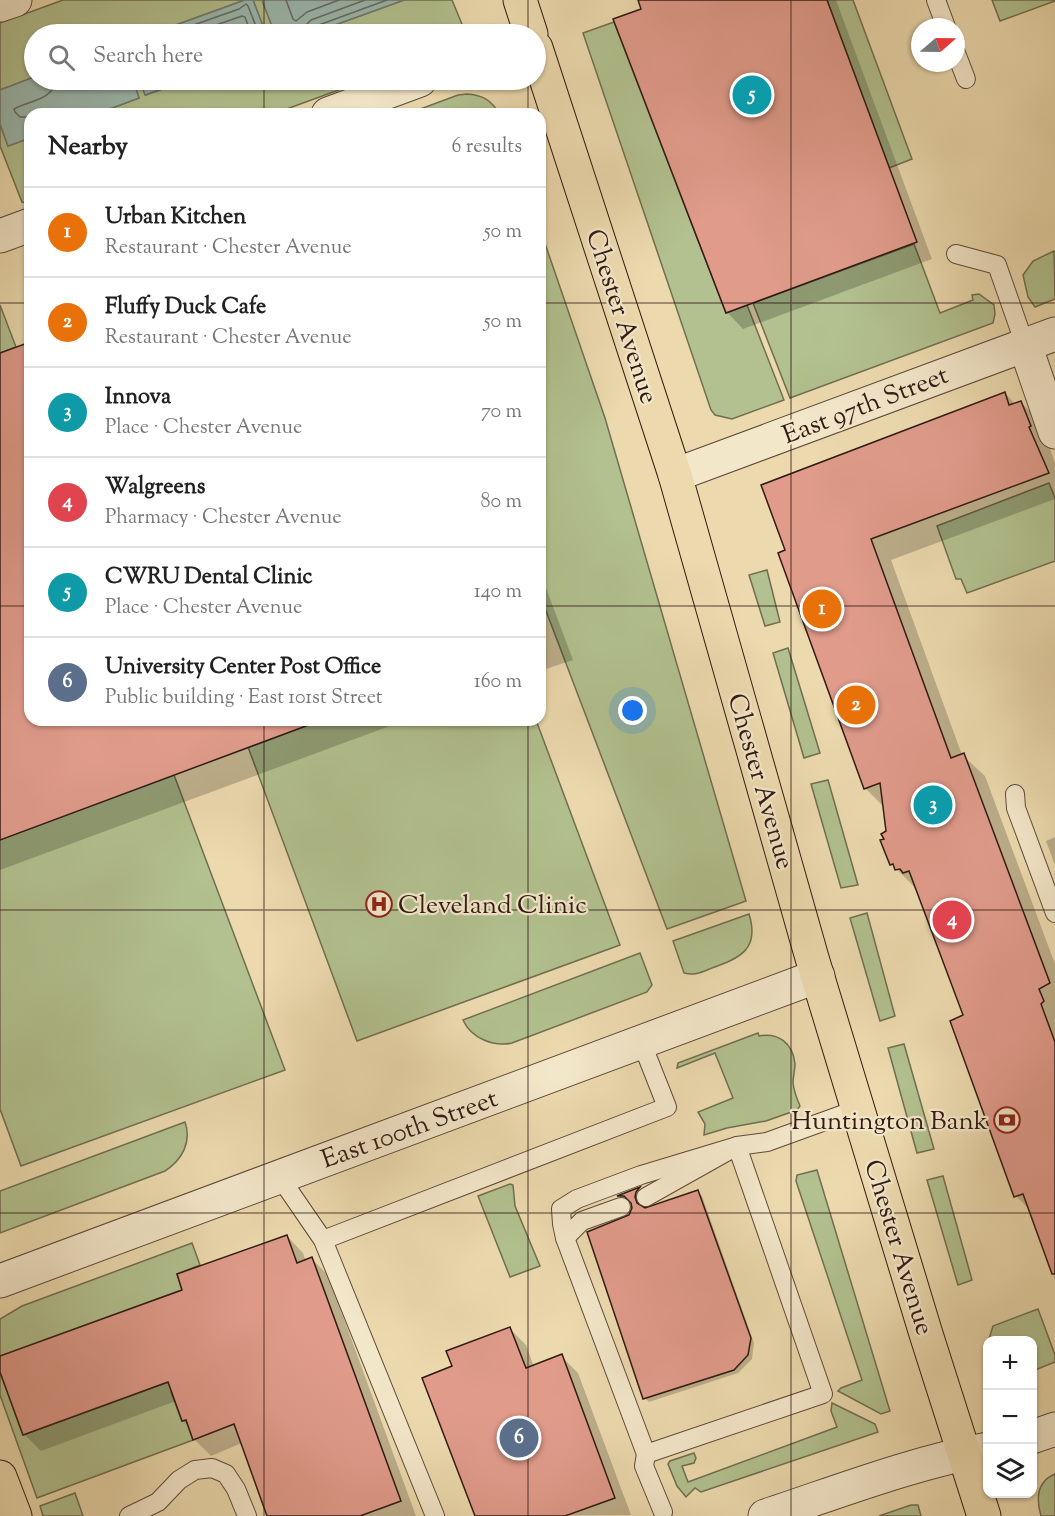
<!DOCTYPE html>
<meta charset="utf-8">
<style>
:root{--surface:#fff;--page:#f6f6f6;--text:#222;--muted:#767676;--line:#e0e0e0;--accent:#8f2418}
body{margin:0;font-family:"Sorts Mill Goudy",serif;background:var(--page);color:var(--text)}
.controls{position:absolute;right:18px;bottom:18px;display:grid;overflow:hidden;border-radius:12px;box-shadow:0 2px 4px #0004}
.controls button{width:54px;height:54px;display:grid;place-items:center;padding:0;border:0;border-bottom:2px solid var(--line);background:var(--surface);color:var(--text);font:30px sans-serif}
.compass{position:absolute;left:911px;top:18px;width:54px;height:54px;border-radius:50%;background:var(--surface);box-shadow:0 2px 4px #0004;rotate:70deg}
.you{position:absolute;left:633px;top:711px;width:21px;height:21px;margin:-15px;border:4px solid #fff;border-radius:50%;background:#1a73e8;box-shadow:0 0 0 9px #1a73e833}
.badge{display:grid;place-items:center;width:39px;height:39px;border-radius:50%;background:var(--accent);color:#fff;font-size:20px;font-weight:700}
.pin{position:absolute;translate:-50% -50%;border:3px solid #fff;box-shadow:0 2px 6px #0006}
.list{margin:0;padding:0;list-style:none}
h2{display:flex;justify-content:space-between;align-items:center;height:78px;margin:0;padding:0 24px;font-size:26px}
h2 small{font-size:20px;font-weight:400;color:var(--muted)}
.list li{display:grid;grid-template-columns:39px 1fr auto;gap:18px;align-items:center;box-sizing:border-box;height:90px;padding:0 24px;border-top:2px solid var(--line)}
.list b{display:block;font-size:22px;white-space:nowrap}
.list p{margin:0;font-size:20px;white-space:nowrap;color:var(--muted)}
.list em{font-size:20px;font-style:normal;color:var(--muted)}
.icon{flex:none;width:33px;height:33px;fill:none;stroke:currentColor;stroke-width:2;stroke-linecap:round;stroke-linejoin:round}
.map{position:relative;flex:none;width:1055px;height:1516px;overflow:hidden}
.search{position:absolute;background:var(--surface);box-shadow:0 2px 4px #0004;left:24px;top:24px;width:522px;height:66px;display:flex;align-items:center;gap:15px;box-sizing:border-box;padding:0 21px;border-radius:33px;color:var(--muted);font-size:22px}
.panel{position:absolute;background:var(--surface);box-shadow:0 2px 4px #0004;left:24px;top:108px;width:522px;height:618px;border-radius:18px}
.map>svg:first-child{display:block}
.green{fill:#b2c18f;stroke:#716e51;stroke-width:1.5}
.water{fill:#9abab1;stroke:#707a72;stroke-width:1.5}
.shadow{fill:#0003}
.lines{fill:none;stroke-linecap:round;stroke-linejoin:round}
.shore{stroke:#656a62;stroke-width:1.5}
.building{fill:#e09b8b;stroke:#301a13;stroke-width:1.5}
.lane-casing{stroke:#5f4a3a;stroke-width:20}
.street-casing{stroke:#5f4a3a;stroke-width:35}
.primary-casing{stroke:#301a13;stroke-width:35}
.lane{stroke:#f3e7ca;stroke-width:18}
.street{stroke:#f3e7ca;stroke-width:33}
.primary{stroke:#ecdaae;stroke-width:33}
.grid{fill:none;stroke:#301a13;stroke-width:1.5;stroke-opacity:0.55}
.labels{text-anchor:middle;stroke-width:4.5;stroke-linejoin:round;paint-order:stroke}
.street-label{font-size:26px;fill:#301a13;stroke:#f3e7ca}
.poi-label{font-size:26px;fill:#301a13;stroke:#f3e7ca;text-anchor:start}
</style>
<div class="map">
<svg width="1055" height="1516" viewBox="0 0 1055 1516">
<rect width="100%" height="100%" fill="#ecdaae"/>
<filter id="stains"><feTurbulence type="fractalNoise" baseFrequency=".00333" numOctaves="4"/><feColorMatrix values="0 0 0 0 .2 0 0 0 0 .09 0 0 0 0 .02 0 0 0 .5 -.17"/></filter>
<radialGradient id="worn" r=".72"><stop offset=".6" stop-color="#630" stop-opacity="0"/><stop offset="1" stop-color="#630" stop-opacity=".3"/></radialGradient>
<g class="green">
<path d="M 63,0 L 245,0 L 151,34 L 34,34 L 34,77 L 0,90 L 0,23 Z"/>
<path d="M 253,0 L 262,0 L 275,34 L 266,34 Z"/>
<path d="M 404,0 L 452,0 L 466,34 L 310,34 Z"/>
<path d="M 827,0 L 853,0 L 912,159 L 889,168 Z"/>
<path d="M 992,0 L 1055,0 L 1055,1 L 1000,21 Z"/>
<path d="M 614,22 L 726,313 L 747,305 L 784,400 L 732,419 L 715,415 L 711,410 L 583,33 Z"/>
<path d="M 133,80 L 140,80 L 146,95 L 187,80 L 366,80 L 273,114 L 96,114 L 139,98 Z"/>
<path d="M 467,94 C 482,95 492,100 499,114 L 407,114 L 458,95 Z"/>
<path d="M 0,124 L 8,146 L 30,138 L 30,204 L 22,202 L 0,146 Z"/>
<path d="M 540,229 L 605,418 L 746,901 L 667,929 L 540,595 Z"/>
<path d="M 914,244 L 940,313 L 973,300 L 972,295 L 979,294 L 994,305 L 995,314 L 993,323 L 790,398 L 753,303 Z"/>
<path d="M 1054,251 L 1055,299 L 1035,307 L 1028,297 L 1023,275 L 1033,261 Z"/>
<path d="M 0,305 L 16,347 L 0,353 Z"/>
<path d="M 1049,483 L 1055,498 L 1055,561 L 967,593 L 961,579 L 956,579 L 937,526 Z"/>
<path d="M 767,570 L 780,622 L 765,626 L 749,575 Z"/>
<path d="M 788,648 L 820,753 L 804,758 L 773,653 Z"/>
<path d="M 321,720 L 536,720 L 620,945 L 357,1041 L 248,747 Z"/>
<path d="M 174,775 L 285,1070 L 21,1166 L 0,1109 L 0,838 Z"/>
<path d="M 828,780 L 858,885 L 841,888 L 811,784 Z"/>
<path d="M 867,913 L 895,1016 L 880,1021 L 850,918 Z"/>
<path d="M 749,914 C 760,949 740,958 712,968 C 702,972 695,976 684,973 L 673,941 Z"/>
<path d="M 640,953 L 652,985 L 647,992 L 512,1043 C 493,1047 471,1038 463,1020 Z"/>
<path d="M 758,1033 L 759,1036 C 778,1032 793,1043 795,1064 C 795,1070 793,1076 793,1083 C 794,1091 797,1099 800,1106 L 797,1110 L 766,1121 L 727,1128 L 704,1135 L 705,1124 L 698,1112 L 733,1098 L 715,1053 L 677,1068 L 678,1063 Z"/>
<path d="M 904,1044 L 934,1149 L 917,1153 L 888,1048 Z"/>
<path d="M 185,1122 C 192,1142 182,1160 165,1171 L 0,1233 L 0,1191 Z"/>
<path d="M 817,1170 L 890,1411 L 881,1414 L 838,1391 L 841,1388 L 862,1380 L 796,1181 L 797,1175 Z"/>
<path d="M 943,1176 L 972,1280 L 958,1285 L 927,1180 Z"/>
<path d="M 510,1184 L 513,1185 L 515,1206 L 540,1266 L 510,1277 L 478,1196 Z"/>
<path d="M 192,1243 L 200,1265 L 177,1274 L 182,1290 L 0,1356 L 0,1319 L 22,1306 Z"/>
<path d="M 1038,1309 L 1055,1355 L 1055,1362 L 1033,1371 L 1032,1340 L 990,1340 L 989,1339 L 993,1326 Z"/>
<path d="M 0,1372 L 23,1435 L 171,1381 L 174,1391 L 171,1392 L 182,1421 L 186,1420 L 193,1440 L 37,1498 L 0,1395 Z"/>
<path d="M 832,1403 L 875,1424 L 878,1432 L 701,1492 L 695,1488 L 686,1497 L 677,1486 L 668,1464 L 670,1461 L 694,1453 L 696,1458 L 694,1463 L 682,1466 L 688,1482 L 837,1427 L 831,1411 Z"/>
<path d="M 1055,1474 L 1055,1516 L 1041,1516 C 1036,1499 1036,1482 1055,1474 Z"/>
<path d="M 75,1493 L 83,1516 L 43,1516 L 40,1506 Z"/>
<path d="M 911,1505 L 918,1505 L 921,1516 L 879,1516 Z"/>
</g>
<g class="water">
<path d="M 245,0 L 253,0 L 266,34 L 151,34 Z"/>
<path d="M 262,0 L 404,0 L 310,34 L 275,34 Z"/>
<path d="M 34,77 L 34,80 L 133,80 L 139,98 L 96,114 L 30,114 L 30,138 L 8,146 L 0,124 L 0,90 Z"/>
<path d="M 140,80 L 187,80 L 145,95 Z"/>
</g>
<g class="shadow">
<path d="M 640,0 L 836,0 L 932,259 L 743,329 L 727,312 Z"/>
<path d="M 30,344 L 30,720 L 406,720 L 0,870 L 0,355 Z"/>
<path d="M 1005,393 L 1015,404 L 1021,402 L 1041,423 L 1055,463 L 1055,499 L 891,560 L 962,755 L 985,776 L 1055,964 L 1055,1280 L 1031,1211 L 1016,1196 L 952,1021 L 965,1016 L 917,890 L 892,864 L 882,841 L 886,840 L 888,832 L 884,807 L 865,788 L 780,554 Z"/>
<path d="M 540,572 L 573,660 L 540,671 Z"/>
<path d="M 1055,837 L 1055,865 L 1046,841 Z"/>
<path d="M 640,1189 L 643,1192 L 639,1196 L 639,1207 L 647,1210 L 698,1192 L 702,1196 L 754,1343 L 752,1359 L 738,1373 L 649,1402 L 645,1398 L 631,1215 L 634,1208 L 631,1201 L 622,1199 L 620,1197 Z"/>
<path d="M 287,1236 L 303,1253 L 306,1261 L 312,1259 L 328,1275 L 416,1516 L 269,1516 L 242,1443 L 211,1456 L 194,1439 L 190,1427 L 183,1421 L 176,1401 L 41,1451 L 24,1434 L 0,1367 L 0,1358 L 184,1291 Z"/>
<path d="M 510,1329 L 526,1345 L 534,1367 L 561,1356 L 578,1373 L 631,1515 L 476,1516 L 454,1367 Z"/>
</g>
<g class="lines">
<g class="shore">
<path d="M 286,0 L 293,19 L 296,21 L 307,12 L 339,0"/>
<path d="M 168,34 L 239,9 L 246,4 L 248,6 L 259,34"/>
<path d="M 190,34 L 242,16 L 245,17 L 251,34"/>
<path d="M 304,34 L 305,26 L 311,20 L 365,0"/>
<path d="M 311,34 L 312,30 L 316,26 L 387,0"/>
<path d="M 30,117 L 20,117 L 15,112 L 14,109 C 30,100 51,101 57,80"/>
</g>
</g>
<g class="building">
<path d="M 638,0 L 827,0 L 917,242 L 726,313 L 613,19 L 641,9 Z"/>
<path d="M 30,342 L 30,720 L 313,720 L 314,723 L 0,840 L 0,353 Z"/>
<path d="M 1005,392 L 1009,405 L 1021,401 L 1031,426 L 1029,427 L 1049,473 L 871,539 L 951,758 L 964,753 L 1050,983 L 1039,989 L 1044,1001 L 1041,1004 L 1055,1042 L 1055,1274 L 1052,1274 L 1023,1194 L 1014,1197 L 950,1021 L 963,1015 L 909,871 L 903,873 L 900,869 L 895,870 L 893,864 L 890,865 L 880,840 L 884,839 L 881,834 L 886,831 L 880,783 L 864,789 L 778,553 L 785,550 L 761,485 Z"/>
<path d="M 640,1187 L 636,1192 L 635,1197 L 637,1203 L 645,1208 L 698,1190 L 751,1338 L 748,1355 L 734,1370 L 643,1399 L 587,1232 L 629,1215 L 632,1208 L 631,1203 L 624,1196 L 617,1196 Z"/>
<path d="M 287,1235 L 297,1263 L 312,1257 L 401,1501 L 360,1516 L 267,1516 L 234,1424 L 193,1440 L 186,1420 L 182,1421 L 168,1382 L 23,1435 L 0,1372 L 0,1356 L 182,1290 L 177,1274 Z"/>
<path d="M 510,1327 L 526,1368 L 562,1354 L 615,1498 L 565,1516 L 475,1516 L 422,1378 L 452,1366 L 446,1351 Z"/>
</g>
<g class="lines">
<g class="lane-casing">
<g id="lane">
<path d="M 936,0 L 946,27"/>
<path d="M 956,53 L 966,79"/>
<path d="M 956,254 L 997,265 L 1025,345"/>
<path d="M 1015,794 L 1016,808 L 1055,913"/>
<path d="M 279,1176 L 323,1240 L 435,1516"/>
<path d="M 646,1197 L 737,1146 L 823,1394 L 646,1454"/>
<path d="M 565,1238 L 582,1221 L 621,1207"/>
<path d="M 323,1240 L 667,1107 L 641,1041"/>
<path d="M 663,1512 L 644,1466 L 646,1454 L 565,1238 L 562,1224 L 561,1209 L 577,1199 L 641,1175 L 737,1146 L 767,1142 L 858,1109"/>
<path d="M 129,1516 L 158,1502 L 179,1480 L 195,1470 L 212,1468 L 226,1474 L 236,1489 L 247,1516"/>
</g>
</g>
<g class="street-casing">
<g id="street">
<path d="M 0,5 L 15,0"/>
<path d="M 328,114 L 420,80"/>
<path d="M 0,236 L 30,225"/>
<path d="M 1025,345 L 1055,432"/>
<path d="M 675,475 L 1055,334"/>
<path d="M 0,1281 L 818,976"/>
<path d="M 1032,1437 L 1055,1429"/>
<path d="M 765,1516 C 838,1492 912,1463 988,1449"/>
</g>
</g>
<g class="primary-casing">
<g id="primary">
<path d="M 520,0 L 531,34"/>
<path d="M 536,48 L 675,475 L 812,958 L 926,1334 L 984,1516"/>
<path d="M 0,1477 L 15,1516"/>
</g>
</g>
<use href="#lane" class="lane"/>
<use href="#street" class="street"/>
<use href="#primary" class="primary"/>
</g>
<path class="grid" d="M 264,0 L 264,34M 528,0 L 528,34M 791,0 L 791,1516M 264,80 L 264,114M 528,80 L 528,114M 0,303 L 30,303M 540,303 L 1055,303M 0,606 L 30,606M 540,606 L 1055,606M 264,720 L 264,1516M 528,720 L 528,1516M 0,910 L 1055,910M 0,1213 L 1055,1213"/>
<defs>
<g id="hospital-ring" transform="scale(1.35)"><circle r="9.5" fill="#f3e7ca" stroke="#8f2418" stroke-width="1.5"/><path d="M-5-5h3v3.5h4V-5h3V5h-3V1.5h-4V5h-3Z" fill="#8f2418"/></g>
<g id="bank-ring" transform="scale(1.35)"><circle r="9.5" fill="#f3e7ca" stroke="#8f2418" stroke-width="1.5"/><path d="M-6-4H6V4H-6ZM0-2.3a2.3 2.3 0 1 0 0 4.6a2.3 2.3 0 1 0 0-4.6Z" fill="#8f2418"/></g>
</defs>
<g fill-rule="evenodd">
<use href="#hospital-ring" x="379" y="904"/>
<use href="#bank-ring" x="1007" y="1120"/>
</g>
<g class="labels">
<g class="street-label">
<text transform="translate(623 316) rotate(72)" y="9">Chester Avenue</text>
<text transform="translate(865 404) rotate(-21)" y="9">East 97th Street</text>
<text transform="translate(762 781) rotate(74)" y="9">Chester Avenue</text>
<text transform="translate(409 1128) rotate(-20)" y="9">East 100th Street</text>
<text transform="translate(900 1247) rotate(73)" y="9">Chester Avenue</text>
</g>
<g class="poi-label">
<text x="398" y="913">Cleveland Clinic</text>
<text x="988" y="1129" text-anchor="end">Huntington Bank</text>
</g>
</g>
<rect width="100%" height="100%" filter="url(#stains)"/>
<rect width="100%" height="100%" fill="url(#worn)"/>
</svg>
<div class="controls">
<button>+</button>
<button>−</button>
<button><svg class="icon" aria-label="layers" viewBox="0 0 24 24"><path d="M12 4l9 5-9 5-9-5zM3 14l9 5 9-5"/></svg></button>
</div>
<svg class="compass" viewBox="-18 -18 36 36"><path d="M0-13l5 13h-10z" fill="#e53935"/><path d="M0 13l5-13h-10z" fill="#767676"/></svg>
<div class="you"></div>
<div class="pin badge" style="left:822px;top:609px;background:#e8710a">1</div>
<div class="pin badge" style="left:856px;top:705px;background:#e8710a">2</div>
<div class="pin badge" style="left:933px;top:805px;background:#0f9aa8">3</div>
<div class="pin badge" style="left:952px;top:920px;background:#e0444e">4</div>
<div class="pin badge" style="left:752px;top:95px;background:#0f9aa8">5</div>
<div class="pin badge" style="left:519px;top:1438px;background:#5c6f8a">6</div>
<div class="search"><svg class="icon" aria-label="search" viewBox="0 0 24 24"><circle cx="10" cy="10" r="6"/><path d="M15 15l6 6"/></svg>Search here</div>
<section class="panel">
<h2>Nearby<small>6 results</small></h2>
<ul class="list">
<li><span class="badge" style="background:#e8710a">1</span><div><b>Urban Kitchen</b><p>Restaurant · Chester Avenue</p></div><em>50 m</em></li>
<li><span class="badge" style="background:#e8710a">2</span><div><b>Fluffy Duck Cafe</b><p>Restaurant · Chester Avenue</p></div><em>50 m</em></li>
<li><span class="badge" style="background:#0f9aa8">3</span><div><b>Innova</b><p>Place · Chester Avenue</p></div><em>70 m</em></li>
<li><span class="badge" style="background:#e0444e">4</span><div><b>Walgreens</b><p>Pharmacy · Chester Avenue</p></div><em>80 m</em></li>
<li><span class="badge" style="background:#0f9aa8">5</span><div><b>CWRU Dental Clinic</b><p>Place · Chester Avenue</p></div><em>140 m</em></li>
<li><span class="badge" style="background:#5c6f8a">6</span><div><b>University Center Post Office</b><p>Public building · East 101st Street</p></div><em>160 m</em></li>
</ul>
</section>
</div>
